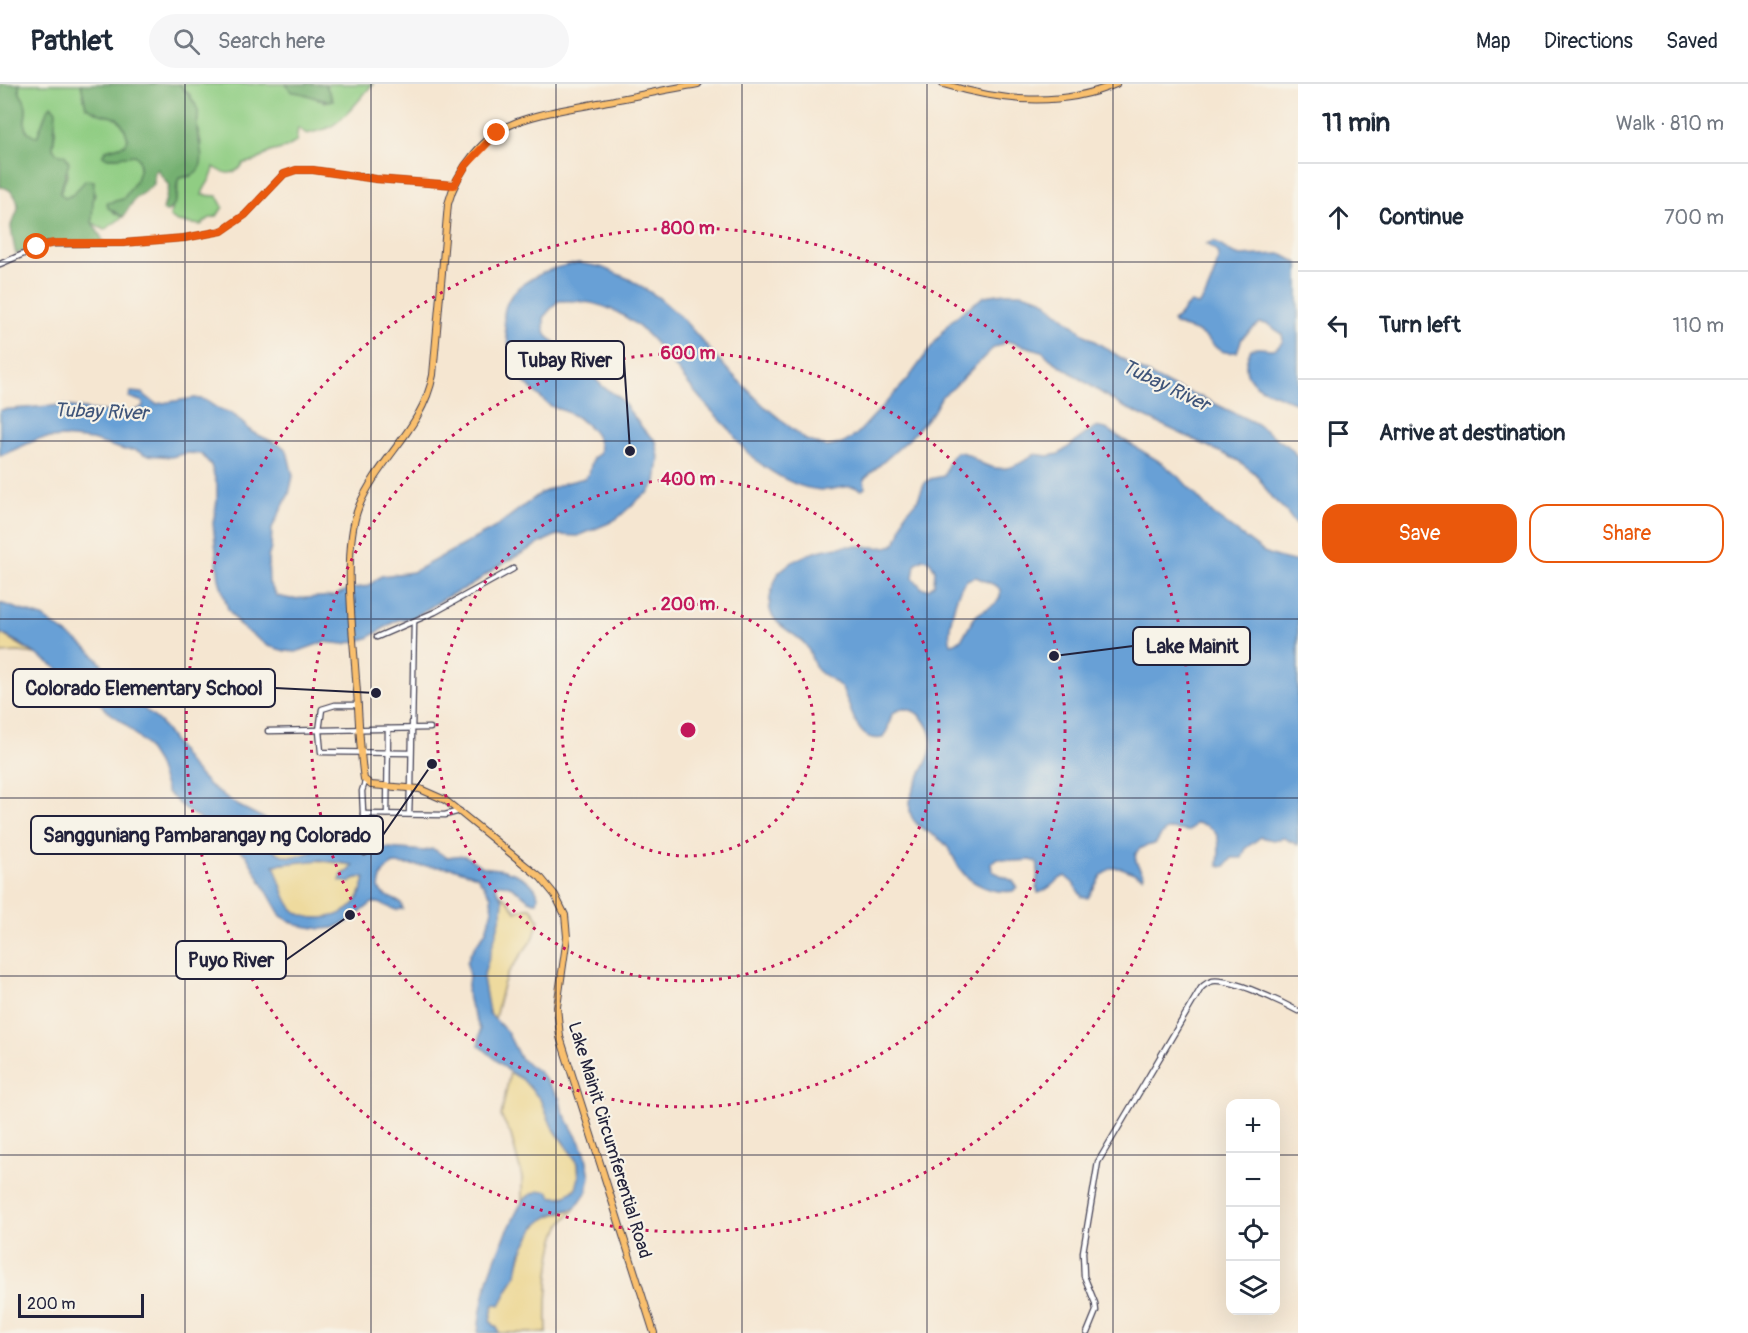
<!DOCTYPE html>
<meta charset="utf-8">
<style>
:root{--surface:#fff;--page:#f6f6f7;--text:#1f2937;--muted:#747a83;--line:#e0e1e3;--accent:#ea580c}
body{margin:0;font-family:Pangolin,sans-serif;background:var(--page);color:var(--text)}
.controls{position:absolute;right:18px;bottom:18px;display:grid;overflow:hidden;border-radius:12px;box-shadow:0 6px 24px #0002}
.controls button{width:54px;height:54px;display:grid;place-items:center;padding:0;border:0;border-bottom:2px solid var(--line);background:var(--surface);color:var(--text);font:30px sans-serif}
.scale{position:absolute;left:18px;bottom:15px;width:126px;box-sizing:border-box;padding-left:6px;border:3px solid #22223b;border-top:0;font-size:16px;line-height:21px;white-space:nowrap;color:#22223b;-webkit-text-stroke:4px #f7f3e8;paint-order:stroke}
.stop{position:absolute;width:18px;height:18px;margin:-14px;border:4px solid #ea580c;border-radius:50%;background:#fff}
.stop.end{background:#ea580c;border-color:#fff;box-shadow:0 2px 6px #0008}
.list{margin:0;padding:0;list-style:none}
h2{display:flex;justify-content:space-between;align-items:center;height:78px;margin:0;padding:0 24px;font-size:26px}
h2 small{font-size:20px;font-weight:400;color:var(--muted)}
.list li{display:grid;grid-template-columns:39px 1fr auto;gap:18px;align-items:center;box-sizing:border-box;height:108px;padding:0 24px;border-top:2px solid var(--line)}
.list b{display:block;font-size:22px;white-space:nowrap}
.list em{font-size:20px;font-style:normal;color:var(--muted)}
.actions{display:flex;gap:12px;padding:18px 24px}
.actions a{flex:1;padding:14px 0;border:2px solid var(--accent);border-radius:18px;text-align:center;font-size:21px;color:var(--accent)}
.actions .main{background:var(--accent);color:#fff}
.icon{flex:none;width:33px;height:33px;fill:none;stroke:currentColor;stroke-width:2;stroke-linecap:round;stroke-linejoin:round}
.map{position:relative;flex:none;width:1298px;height:1249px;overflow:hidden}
header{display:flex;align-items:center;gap:36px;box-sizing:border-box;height:84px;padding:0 30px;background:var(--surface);border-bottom:2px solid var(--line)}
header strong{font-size:28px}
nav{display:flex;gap:33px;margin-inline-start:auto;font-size:21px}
.search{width:420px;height:54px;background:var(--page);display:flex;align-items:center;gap:15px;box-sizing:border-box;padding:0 21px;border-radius:33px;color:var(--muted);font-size:22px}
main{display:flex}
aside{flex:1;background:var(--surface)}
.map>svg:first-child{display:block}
.green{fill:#90cd83;stroke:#59785f;stroke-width:1.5}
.forest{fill:#74b071;stroke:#4b6956;stroke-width:1.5}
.sand{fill:#eeda9e;stroke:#887e6c;stroke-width:1.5}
.water{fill:#67a0d6;stroke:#446188;stroke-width:1.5;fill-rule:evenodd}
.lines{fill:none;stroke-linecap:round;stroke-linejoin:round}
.minor-casing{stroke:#423f52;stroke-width:7}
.major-casing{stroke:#423f52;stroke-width:8}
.minor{stroke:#fff;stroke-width:4.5}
.major{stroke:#f9bf6d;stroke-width:6}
.route{stroke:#ea580c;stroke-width:8}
.grid{fill:none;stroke:#22223b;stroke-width:1.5;stroke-opacity:0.55}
.ring{fill:none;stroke:#c2185b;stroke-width:3;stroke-dasharray:3 6}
.labels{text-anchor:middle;stroke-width:4.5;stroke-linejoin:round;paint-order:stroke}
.street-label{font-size:18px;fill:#22223b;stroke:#f7f3e8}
.water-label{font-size:20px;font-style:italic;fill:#3e5479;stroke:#f7f3e8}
.centre{fill:#c2185b;stroke:#f7f3e8;stroke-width:3}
.ring-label{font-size:18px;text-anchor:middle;font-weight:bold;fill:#c2185b;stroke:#f7f3e8;stroke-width:4.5;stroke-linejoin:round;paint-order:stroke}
.leader{fill:none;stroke:#22223b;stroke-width:2}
.callout-dot{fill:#22223b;stroke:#f7f3e8;stroke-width:2}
.callout{fill:#f7f3e8;stroke:#22223b;stroke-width:2}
.callout-label{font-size:20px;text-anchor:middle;font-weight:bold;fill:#22223b}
</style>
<header>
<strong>Pathlet</strong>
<div class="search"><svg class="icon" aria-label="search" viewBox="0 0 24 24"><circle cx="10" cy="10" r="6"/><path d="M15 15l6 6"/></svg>Search here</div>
<nav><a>Map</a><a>Directions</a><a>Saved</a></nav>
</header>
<main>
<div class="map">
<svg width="1298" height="1249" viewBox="0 0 1298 1249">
<rect width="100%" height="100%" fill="#f7f3e8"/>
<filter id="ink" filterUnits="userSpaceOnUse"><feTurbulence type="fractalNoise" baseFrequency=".0167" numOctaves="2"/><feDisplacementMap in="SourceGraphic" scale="12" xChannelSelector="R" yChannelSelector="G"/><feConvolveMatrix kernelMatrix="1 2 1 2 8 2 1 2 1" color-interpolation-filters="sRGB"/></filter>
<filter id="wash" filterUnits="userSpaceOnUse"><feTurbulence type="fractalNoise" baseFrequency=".008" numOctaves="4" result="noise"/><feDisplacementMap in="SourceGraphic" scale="24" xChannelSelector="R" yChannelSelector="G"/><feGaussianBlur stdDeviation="1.35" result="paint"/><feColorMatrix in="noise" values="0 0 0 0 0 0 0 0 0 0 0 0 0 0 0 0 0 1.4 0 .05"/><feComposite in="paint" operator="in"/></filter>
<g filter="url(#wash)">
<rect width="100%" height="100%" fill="#f5e6d1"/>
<g class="green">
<path d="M 19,0 L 81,0 L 86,23 L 108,32 L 117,34 L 124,43 L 128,55 L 124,61 L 106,66 L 108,74 L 135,71 L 139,75 C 142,89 130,119 113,117 L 114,129 L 123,133 L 104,146 L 92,138 L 91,125 L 95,110 L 79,104 L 72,111 L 65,114 L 60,109 L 68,89 L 53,63 L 56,43 L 46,29 L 37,53 C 15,45 30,35 25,19 C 22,9 19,14 19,0 Z"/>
<path d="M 179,0 L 286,0 L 292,8 L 305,9 L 325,18 L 333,16 L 325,0 L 373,0 C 361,13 345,35 330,43 C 323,47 315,47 307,50 L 298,44 L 296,58 L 286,64 L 270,68 L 256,77 L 244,79 C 236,91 226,92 214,83 C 213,96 204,101 202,111 L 217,112 L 223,123 L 217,132 L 210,134 L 201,141 L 177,138 L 170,133 C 170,124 175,121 177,114 C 179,106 176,101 179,94 L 192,92 L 201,59 L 197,41 L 198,35 L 190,11 Z"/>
</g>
<g class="forest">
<path d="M 0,0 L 19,0 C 19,14 22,9 25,19 C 30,34 15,45 37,53 L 46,29 L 51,21 L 56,27 L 53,64 L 56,69 L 65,71 L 69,79 L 60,109 L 65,114 L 72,111 L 86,96 L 94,97 L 92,138 L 104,158 C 68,158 51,156 16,170 C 15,168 11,145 11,142 C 12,136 18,130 18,123 C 18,113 10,103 0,103 Z"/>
<path d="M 81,0 L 179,0 C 186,8 195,16 198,27 C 199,32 197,36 197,41 C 196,56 208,74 197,88 C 193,93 185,92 179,94 C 173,107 182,118 166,128 L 163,126 L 169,102 L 157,85 L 154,89 L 154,100 L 134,116 L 123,133 L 108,124 L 107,119 L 123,115 C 132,103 142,91 139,75 L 135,71 L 108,74 L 102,71 L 106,66 L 124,61 L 128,55 L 124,43 L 117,34 L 100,30 L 86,23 Z"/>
<path d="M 286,0 L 325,0 L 333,16 C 320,19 307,8 292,8 Z"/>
</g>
<g class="sand">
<path d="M 0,549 L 35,570 L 19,568 L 0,569 Z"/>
<path d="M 271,738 L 291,750 L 317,751 L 344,758 L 350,762 C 345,763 341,760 336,760 C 314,761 295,785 273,765 C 268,761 262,758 260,752 L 274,744 Z"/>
<path d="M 313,776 L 354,781 L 350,786 L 342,791 L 356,794 L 365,793 C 364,800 360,813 355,819 C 343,835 311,839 295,827 C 285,820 278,793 274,781 Z"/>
<path d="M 501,811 L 508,816 L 516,828 L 526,824 L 531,824 L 539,835 L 534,853 L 508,889 L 503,901 L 495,934 L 489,929 C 486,917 481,903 483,891 C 486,870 507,828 501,811 Z"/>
<path d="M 510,988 L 522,995 L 540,1015 L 552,1043 L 578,1079 L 579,1099 L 571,1109 L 558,1114 L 537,1108 L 528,1112 L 522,1120 L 522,1093 L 511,1051 L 501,1032 Z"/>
<path d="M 575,1124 C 571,1130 564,1136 560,1142 C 548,1167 546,1221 547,1249 L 499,1249 L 497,1244 L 490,1237 L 493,1222 C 525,1200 513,1162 540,1138 C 550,1129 564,1129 575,1124 Z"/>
</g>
<g class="water">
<path d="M 1214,157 L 1232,169 L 1240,172 L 1281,170 L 1298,179 L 1298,320 C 1275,308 1231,303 1251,265 C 1265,260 1275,273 1283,256 L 1282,250 L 1267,240 L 1260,239 L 1242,254 L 1237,268 C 1212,271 1217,258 1199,249 C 1192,245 1183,244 1175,240 L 1173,237 C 1182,231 1184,223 1191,219 L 1198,221 C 1206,216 1217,184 1218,174 C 1219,167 1211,163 1206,160 Z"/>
<path d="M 579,179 L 601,183 L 629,195 L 658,213 L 682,234 L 726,284 L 763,321 L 806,356 L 827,363 L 844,359 L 857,350 L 908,295 L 949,239 L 963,227 L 985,212 L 1005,209 L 1022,209 L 1042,215 L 1085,251 L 1137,284 L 1171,302 L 1201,313 L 1255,339 L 1292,365 L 1298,375 L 1298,443 L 1285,426 L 1271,413 L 1256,390 L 1237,376 L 1120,321 L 1050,275 L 1042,267 L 1007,257 L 992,265 L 953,304 L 942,312 L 933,328 L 909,355 L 864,395 L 865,404 L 862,406 C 849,398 839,406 825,406 C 792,406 748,377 732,348 C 719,334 706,322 694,307 C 656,259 628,212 558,217 L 547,229 L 544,234 L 544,244 L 547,252 L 559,262 L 572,278 L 591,290 L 603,303 L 619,313 L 644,346 L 656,357 L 659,374 L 656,398 L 648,409 L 642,412 L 618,434 L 609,439 L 578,452 L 557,451 L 546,456 L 497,483 L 470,502 L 448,512 L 413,534 L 397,536 L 368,554 L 344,560 L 324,558 L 296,568 L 285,567 L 268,562 L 240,542 L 228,525 L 219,495 L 213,439 L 217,417 L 217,401 L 211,381 L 201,370 L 187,369 L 171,373 L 161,372 L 146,371 L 135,366 L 124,366 L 92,356 L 62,353 L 38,355 L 0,372 L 0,326 L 62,321 L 89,326 L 122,329 L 137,326 L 143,322 L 143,318 L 129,313 L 131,308 L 142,309 L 156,320 L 195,314 L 205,316 L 217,324 L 233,330 L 252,348 L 282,362 L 287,367 L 293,392 L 289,410 L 272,444 L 271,464 L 268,474 L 269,499 L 277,512 L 291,515 L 334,512 L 349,505 L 368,502 L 381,492 L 413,488 L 494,444 L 541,409 L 565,399 L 585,394 L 589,389 L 593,374 L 599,370 C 604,351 582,335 567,328 C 561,325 555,325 549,321 C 538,312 530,301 517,293 C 515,273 504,255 504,234 C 503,201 551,182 579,179 Z"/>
<path d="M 1095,343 L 1106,345 L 1162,379 L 1182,396 L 1213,430 L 1264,468 L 1277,473 L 1298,478 L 1298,761 L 1284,754 L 1273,756 L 1261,753 L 1246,764 L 1242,774 L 1232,774 L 1225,782 L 1221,783 L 1218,781 C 1220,760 1222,742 1196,739 L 1189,747 C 1169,746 1168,739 1156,759 C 1151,762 1146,761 1141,764 C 1129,771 1139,783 1144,791 L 1143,793 L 1122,784 L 1111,784 L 1101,792 L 1088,814 L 1082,813 L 1073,799 L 1065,792 C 1055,796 1049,807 1038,809 C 1034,799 1040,788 1037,778 L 1031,776 L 1015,777 L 997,774 L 991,779 L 992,787 L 1013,797 L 1017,803 L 1013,807 C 995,810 971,801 960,785 C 954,776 951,765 943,758 C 932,748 912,743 910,727 C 906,695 946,672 926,640 C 923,635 918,629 913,627 C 905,623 898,625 892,630 L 887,647 L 882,654 C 855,660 852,622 842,605 C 837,597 827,594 820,588 C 811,581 812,568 805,560 C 795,549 777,543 771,529 C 766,518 774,498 779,488 C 801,468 832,461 861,462 C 872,463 883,465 894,461 L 900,450 L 905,430 L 918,415 L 924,400 L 930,395 L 944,392 L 950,375 L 956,368 C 965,367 970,372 977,377 C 999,390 1015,385 1034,370 L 1048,372 L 1059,370 ZM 923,475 L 929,476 L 935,486 L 934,500 L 929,505 L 922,504 L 913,494 L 915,480 ZM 976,493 L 997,502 L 1000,506 C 1000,510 1001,511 999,515 C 994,524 982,525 976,532 C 968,541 964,559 951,560 C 946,549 956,509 964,499 C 967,495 970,494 976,493 Z"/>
<path d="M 0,519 L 42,533 L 80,559 L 93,570 L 110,590 L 133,611 L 144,625 L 160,638 L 189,680 L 209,701 L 237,721 L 271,738 L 274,744 L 260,752 C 263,758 268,761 273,765 C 293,783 313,764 334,760 C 344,759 345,765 356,758 L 363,765 L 376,763 L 425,767 C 435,762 438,769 446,773 C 452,773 459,770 465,772 C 471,774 475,779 481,782 C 488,785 496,784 504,786 C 518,790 543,801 537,818 C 524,819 518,798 497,800 L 496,804 L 503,816 L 502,829 L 483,894 L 489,929 L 507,948 L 520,974 L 540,989 L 560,1015 L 562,1026 L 585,1068 L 590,1092 L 587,1108 L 575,1124 L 553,1130 L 543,1136 L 535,1143 L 521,1169 L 517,1189 L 500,1221 L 496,1220 L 493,1222 L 490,1237 L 497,1244 L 499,1249 L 478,1249 C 481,1210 494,1172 512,1138 C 516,1130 519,1120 526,1114 C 532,1109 540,1106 548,1107 L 552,1113 L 563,1113 L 576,1105 L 579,1093 L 578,1079 L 552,1042 L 540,1015 L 522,995 L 510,988 L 479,961 L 480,945 L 471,924 L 467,907 L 469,893 L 467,879 L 471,868 L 486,847 L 492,826 L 491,812 L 477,792 L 453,784 L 394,780 C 383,785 380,793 379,805 L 383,810 L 401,819 L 403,825 L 396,826 L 379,819 L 372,819 L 349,837 L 334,844 L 321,845 L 297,841 L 281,832 L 246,771 L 219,747 L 186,726 L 167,708 L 157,679 L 145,660 L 124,639 L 106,626 L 84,602 L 19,559 L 0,549 ZM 320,776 L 353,781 L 350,786 L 342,791 L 340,797 L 350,799 L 356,794 L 365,793 C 364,800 360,813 355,819 C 342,835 311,839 295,827 C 285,820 279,793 274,781 Z"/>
</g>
</g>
<g filter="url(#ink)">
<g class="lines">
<g class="minor-casing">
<g id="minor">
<path d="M 0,180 L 47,160 L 123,159 L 184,154 L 222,147 L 245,131 L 284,90 L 296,86 L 313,86 L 376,95 L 454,101"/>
<path d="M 377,553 L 435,528 L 513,485"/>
<path d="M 358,621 L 335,621 L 322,625 L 319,647 L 321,668 L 411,669"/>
<path d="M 268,647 L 430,644"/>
<path d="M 411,704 L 414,538"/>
<path d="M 363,730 L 445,731 L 460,727"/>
<path d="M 387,730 L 388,645"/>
<path d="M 409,730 L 410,704"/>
<path d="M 365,769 L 362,707 L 365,698"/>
<path d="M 1087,1249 L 1096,1227 L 1095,1219 L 1084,1192 L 1083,1168 L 1098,1078 L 1201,904 C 1204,901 1208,898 1213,897 C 1233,895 1280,917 1298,927"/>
</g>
</g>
<g class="major-casing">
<g id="major">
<path d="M 943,0 C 1000,17 1059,24 1116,0"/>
<path d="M 654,1249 L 560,953 L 557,923 L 567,853 L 565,831 L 555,811 L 541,794 L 445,716 L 420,705 L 371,701 L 364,695 C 359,662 359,628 356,595 C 353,547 342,465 359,422 C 379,374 423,344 433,291 L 448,120 C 457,86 483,51 517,38 C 542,28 571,25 598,19 C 631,13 664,6 698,0"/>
</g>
</g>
<use href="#minor" class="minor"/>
<use href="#major" class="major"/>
</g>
</g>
<g class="lines" filter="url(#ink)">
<path class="route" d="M 37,163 L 54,159 L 123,159 L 184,154 L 222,147 L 245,131 L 284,90 L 296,86 L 313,86 L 376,95 L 454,101 L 466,81 L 497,49"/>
</g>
<path class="grid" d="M 185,0 L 185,1249M 371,0 L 371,1249M 556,0 L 556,1249M 742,0 L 742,1249M 927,0 L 927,1249M 1113,0 L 1113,1249M 0,178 L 1298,178M 0,357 L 1298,357M 0,535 L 1298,535M 0,714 L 1298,714M 0,892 L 1298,892M 0,1071 L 1230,1071M 1276,1071 L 1298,1071"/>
<g class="ring">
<circle cx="688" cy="646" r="126"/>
<circle cx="688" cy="646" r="251"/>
<circle cx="688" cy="646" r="377"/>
<circle cx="688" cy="646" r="502"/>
</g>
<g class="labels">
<g class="street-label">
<text transform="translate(610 1056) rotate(73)" y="6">Lake Mainit Circumferential Road</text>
</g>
<g class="water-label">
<text transform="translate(1166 301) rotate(26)" y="7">Tubay River</text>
<text transform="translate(101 327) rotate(2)" y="7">Tubay River</text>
</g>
</g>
<circle cx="688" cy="646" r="9" class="centre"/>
<g class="ring-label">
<text x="688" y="150">800 m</text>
<text x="688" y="275">600 m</text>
<text x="688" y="401">400 m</text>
<text x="688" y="526">200 m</text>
</g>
<path class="leader" d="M630 367L624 276M1054 572L1133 562M376 609L275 604M432 680L383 751M350 831L286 876"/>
<g class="callout-dot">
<circle cx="630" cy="367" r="6"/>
<circle cx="1054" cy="572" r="6"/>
<circle cx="376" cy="609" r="6"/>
<circle cx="432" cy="680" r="6"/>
<circle cx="350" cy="831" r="6"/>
</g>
<g class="callout">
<rect x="506" y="257" width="118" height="38" rx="6"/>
<rect x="1133" y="543" width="117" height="38" rx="6"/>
<rect x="13" y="585" width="262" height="38" rx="6"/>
<rect x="31" y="732" width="352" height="38" rx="6"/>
<rect x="176" y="857" width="110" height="38" rx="6"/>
</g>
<g class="callout-label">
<text x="565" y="283">Tubay River</text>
<text x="1192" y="569">Lake Mainit</text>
<text x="144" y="611">Colorado Elementary School</text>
<text x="207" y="758">Sangguniang Pambarangay ng Colorado</text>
<text x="231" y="883">Puyo River</text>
</g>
</svg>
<div class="controls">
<button>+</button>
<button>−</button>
<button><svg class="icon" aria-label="locate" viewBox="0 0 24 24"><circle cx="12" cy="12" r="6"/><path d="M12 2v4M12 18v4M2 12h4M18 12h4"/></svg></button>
<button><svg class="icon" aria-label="layers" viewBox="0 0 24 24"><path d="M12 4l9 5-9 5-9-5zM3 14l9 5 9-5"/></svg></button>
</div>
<div class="scale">200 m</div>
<div class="stop" style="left:37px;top:163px"></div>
<div class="stop end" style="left:497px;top:49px"></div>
</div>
<aside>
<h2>11 min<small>Walk · 810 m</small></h2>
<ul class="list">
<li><svg class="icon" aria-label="ahead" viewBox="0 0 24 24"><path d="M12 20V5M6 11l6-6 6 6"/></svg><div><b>Continue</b></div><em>700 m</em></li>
<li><svg class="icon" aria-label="left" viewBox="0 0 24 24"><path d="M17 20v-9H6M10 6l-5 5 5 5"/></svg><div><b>Turn left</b></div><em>110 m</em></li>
<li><svg class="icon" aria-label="arrive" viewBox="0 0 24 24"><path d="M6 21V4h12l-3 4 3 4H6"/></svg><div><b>Arrive at destination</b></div></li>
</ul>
<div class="actions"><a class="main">Save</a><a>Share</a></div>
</aside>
</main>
